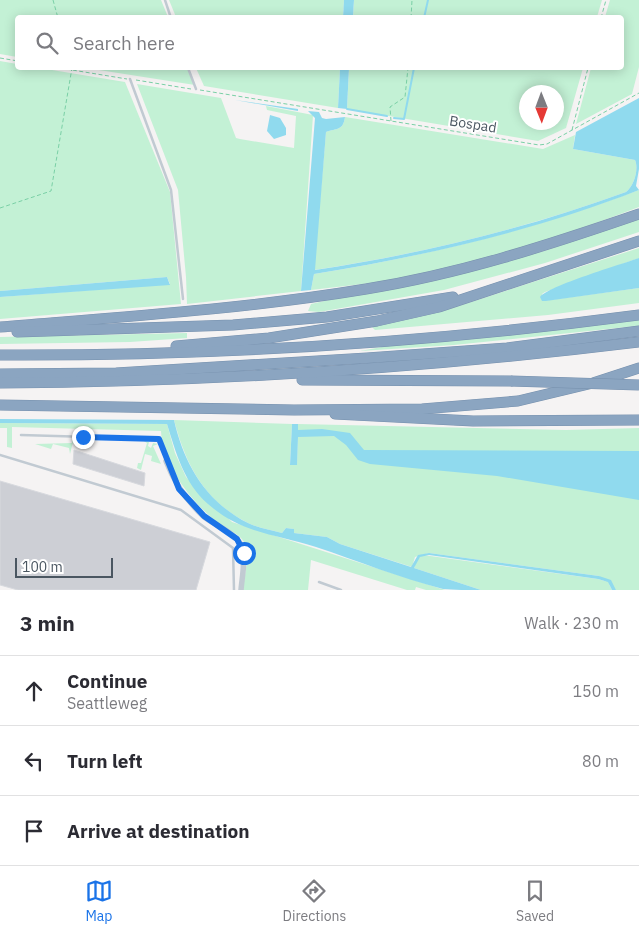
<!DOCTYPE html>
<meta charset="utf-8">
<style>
:root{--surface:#fff;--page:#f7f7f7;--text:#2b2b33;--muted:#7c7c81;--line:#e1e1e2;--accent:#1a73e8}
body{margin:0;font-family:"IBM Plex Sans",sans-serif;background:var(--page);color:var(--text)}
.compass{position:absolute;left:519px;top:85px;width:45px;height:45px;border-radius:50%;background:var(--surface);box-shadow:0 2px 12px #0003;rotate:179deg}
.scale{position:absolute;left:15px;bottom:12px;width:98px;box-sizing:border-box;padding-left:5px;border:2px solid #4a5661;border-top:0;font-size:14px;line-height:18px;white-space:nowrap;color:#4a5661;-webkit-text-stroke:4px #fff;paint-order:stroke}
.stop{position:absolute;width:15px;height:15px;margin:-11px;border:4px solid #1a73e8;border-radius:50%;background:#fff}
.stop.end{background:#1a73e8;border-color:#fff;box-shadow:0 1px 5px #0008}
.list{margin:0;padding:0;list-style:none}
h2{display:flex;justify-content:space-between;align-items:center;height:65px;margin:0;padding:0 20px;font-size:21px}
h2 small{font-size:16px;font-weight:400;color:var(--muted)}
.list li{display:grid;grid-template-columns:32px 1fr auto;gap:15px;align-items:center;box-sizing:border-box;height:70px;padding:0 20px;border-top:1px solid var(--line)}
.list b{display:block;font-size:19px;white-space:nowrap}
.list p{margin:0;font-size:16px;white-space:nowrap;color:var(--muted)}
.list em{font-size:16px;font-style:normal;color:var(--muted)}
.icon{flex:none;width:28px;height:28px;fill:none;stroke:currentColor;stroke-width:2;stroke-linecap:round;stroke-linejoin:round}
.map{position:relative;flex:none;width:639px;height:590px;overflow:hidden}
.search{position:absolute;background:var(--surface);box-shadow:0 2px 12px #0003;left:15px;right:15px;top:15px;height:55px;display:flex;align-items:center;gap:12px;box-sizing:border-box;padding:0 18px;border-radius:5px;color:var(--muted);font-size:19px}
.sheet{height:275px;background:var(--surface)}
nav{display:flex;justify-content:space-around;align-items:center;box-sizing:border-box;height:70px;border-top:1px solid var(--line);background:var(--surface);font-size:14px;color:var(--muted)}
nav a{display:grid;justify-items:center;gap:2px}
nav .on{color:var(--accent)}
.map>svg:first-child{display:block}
.green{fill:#c3f1d5;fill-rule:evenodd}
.water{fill:#90daee}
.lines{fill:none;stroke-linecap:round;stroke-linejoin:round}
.stream{stroke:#90daee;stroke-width:2}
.building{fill:#cdcfd5;stroke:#d7d9de}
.motorway-casing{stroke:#7690ad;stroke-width:11}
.path{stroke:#7ad0a6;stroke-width:1;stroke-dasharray:4 2.5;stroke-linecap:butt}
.service{stroke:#c1cad2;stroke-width:2.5}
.minor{stroke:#c1cad2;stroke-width:5.5}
.motorway{stroke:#8ba5c1;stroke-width:10}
.motorway-bridge-casing{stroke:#7690ad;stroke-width:11;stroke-linecap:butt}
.motorway-bridge{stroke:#8ba5c1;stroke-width:10}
.route{stroke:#1a73e8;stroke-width:6}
.labels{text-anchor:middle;stroke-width:4;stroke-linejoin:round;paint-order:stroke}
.street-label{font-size:14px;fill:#4a5661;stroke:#fff}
</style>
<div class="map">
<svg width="639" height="590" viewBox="0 0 639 590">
<rect width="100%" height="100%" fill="#f5f3f3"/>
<g class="green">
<path d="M 0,0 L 161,0 L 168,17 L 18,18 L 17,57 L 0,54 Z"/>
<path d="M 169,0 L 344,0 L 343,18 L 176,17 Z"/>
<path d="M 354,0 L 602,0 L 597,17 L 353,18 Z"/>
<path d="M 610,0 L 639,0 L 639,67 L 632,94 L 576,124 L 591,68 L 622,68 L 622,18 L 605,17 Z"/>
<path d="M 0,61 L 17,64 L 18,68 L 40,68 L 125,82 L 170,192 L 181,304 L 0,319 L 0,297 L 170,284 L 167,277 L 0,291 Z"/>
<path d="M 86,68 L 188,68 L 195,85 L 182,83 Z"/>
<path d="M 196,68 L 340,68 L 338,108 L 204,86 Z"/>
<path d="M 349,68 L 583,68 L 566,128 L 538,141 L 347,109 ZM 526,92 L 556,92 L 556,122 L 526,122 Z"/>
<path d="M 137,84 L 221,98 L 236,138 L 240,139 L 294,148 L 296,116 L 267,110 L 266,106 L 313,115 L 301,291 L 187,304 L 186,277 L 178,190 Z"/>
<path d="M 345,117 L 543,149 L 575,135 L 573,149 L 635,160 C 639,169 634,186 626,192 C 525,229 421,254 314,270 L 326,132 C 337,128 343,131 345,117 Z"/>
<path d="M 639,190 L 639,207 C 557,238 467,270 380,282 C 357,285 334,287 311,290 L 314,274 C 427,256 532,230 639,190 Z"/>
<path d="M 639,218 L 639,232 L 545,263 L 444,290 L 319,312 L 308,311 L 311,304 L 544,251 Z"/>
<path d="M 639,248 L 639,258 L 545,292 L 542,294 L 542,301 L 639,288 L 639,303 L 548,315 L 375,330 L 372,327 L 446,310 Z"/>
<path d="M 639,319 L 639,326 L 627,327 L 454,345 L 360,351 L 398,344 Z"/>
<path d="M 187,333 L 187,338 L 130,342 L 0,344 L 0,337 Z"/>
<path d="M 174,420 L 292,424 L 290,464 L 297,465 L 298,424 L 566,430 L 639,428 L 639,590 L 616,590 L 599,576 L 429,553 L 415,557 L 412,567 L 340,544 L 327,537 L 294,533 L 294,529 L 286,528 L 282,533 C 271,530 258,528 248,523 C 204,501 186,465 174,420 Z"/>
<path d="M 0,423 L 167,424 L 175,453 L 186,477 L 232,522 L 445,590 L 426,590 L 416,587 L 415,590 L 407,590 L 311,560 L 308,590 L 243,590 C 244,577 250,556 245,544 C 241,534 229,531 221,525 C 194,506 162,465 161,431 L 12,427 L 12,448 L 7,447 L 7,428 L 0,428 Z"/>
<path d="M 73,438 L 74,438 L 70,454 L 69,448 L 53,444 L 51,449 L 35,444 L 72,443 Z"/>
<path d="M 142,440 L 149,442 L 148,446 L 151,448 L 153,443 L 158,444 L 153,446 L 161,464 L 151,461 L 152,456 L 145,454 L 141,470 L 137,468 L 138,463 L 141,463 L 147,443 Z"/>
<path d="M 423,555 L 598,579 L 608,582 L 612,590 L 481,590 L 414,568 L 418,558 Z"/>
</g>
<g class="water">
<path d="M 344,0 L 354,0 L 353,17 L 343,17 Z"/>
<path d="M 340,68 L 349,68 L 347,109 L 338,108 Z"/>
<path d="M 639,98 L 639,169 L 636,186 L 639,190 C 534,231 425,256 314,274 L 311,290 L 301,291 L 315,118 L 308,111 L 319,112 L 322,118 L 326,119 L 345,117 C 343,131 337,128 326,132 L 315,270 C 421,254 525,229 626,192 C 634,186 639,169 635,160 L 573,149 L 576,132 Z"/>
<path d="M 235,100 L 298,109 L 298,111 Z"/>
<path d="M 270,115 L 280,118 L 286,128 L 286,135 L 274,139 L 267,131 Z"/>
<path d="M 639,258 L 639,288 L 546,301 L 542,301 L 540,297 C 548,286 622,264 639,258 Z"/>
<path d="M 167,277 L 170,285 L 0,297 L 0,291 Z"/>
<path d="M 0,419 L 174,420 C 184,464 206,502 248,523 C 258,528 271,530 282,533 L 286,528 L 294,529 L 294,533 L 327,537 L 340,544 L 411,567 L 418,555 L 429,553 L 599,576 L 611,580 L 616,590 L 612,590 L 608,582 L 598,579 L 429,555 L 420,557 L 414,568 L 481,590 C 469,590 454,590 443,589 C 400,578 358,561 316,547 C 276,534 242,534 208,504 C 184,483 176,453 167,424 L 0,423 Z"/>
<path d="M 292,424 L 298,424 L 298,430 L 322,429 L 350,433 L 364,450 L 639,451 L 639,500 L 497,476 L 370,464 L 358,460 L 346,445 L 334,436 L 298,437 L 297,465 L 290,465 Z"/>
</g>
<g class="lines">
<g class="stream">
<path d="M 424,18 L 428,0"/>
<path d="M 347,109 L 387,116"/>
<path d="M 394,118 L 404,119 L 414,68"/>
</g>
</g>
<g class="building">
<path d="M 74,450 L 145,473 L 144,486 L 73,464 Z"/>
<path d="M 0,481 L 210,542 L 196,590 L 18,590 L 0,585 Z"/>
</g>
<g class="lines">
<g class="motorway-casing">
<g id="motorway">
<path d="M 0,327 C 122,317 245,309 366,289 C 460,274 549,245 639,214"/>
<path d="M 17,332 L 233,325 L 327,317 L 453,297"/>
<path d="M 176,346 L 269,338 L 377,321 L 439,307 L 639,241"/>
<path d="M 0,355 C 214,356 427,343 639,315"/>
<path d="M 0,374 L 116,373 L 367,358 L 507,348 L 639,331"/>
<path d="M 302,380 L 511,381"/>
<path d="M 0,383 C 214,382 426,368 639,342"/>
<path d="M 0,405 L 294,410 L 422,409 L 518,401 L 593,383 L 639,368"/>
<path d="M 335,414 L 473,421 L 639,420"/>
</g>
</g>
<g class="path">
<path d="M 53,0 L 58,18"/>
<path d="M 411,18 L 412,0"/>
<path d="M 601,18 L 606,0"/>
<path d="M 0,58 L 18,61"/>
<path d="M 60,68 L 127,79"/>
<path d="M 136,80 L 191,89"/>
<path d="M 200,90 L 539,145 L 547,144 L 639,93"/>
<path d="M 391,121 L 390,107 L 405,97 L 408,68"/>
<path d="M 572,130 L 588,68"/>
<path d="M 0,208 L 51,191 L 72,68"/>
</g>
<g class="service">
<path d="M 165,0 L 171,18"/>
<path d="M 188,68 L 196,89"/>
<path d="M 130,79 L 171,190 L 183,299"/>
<path d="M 21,435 L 159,439 L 166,459"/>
<path d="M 0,455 L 181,510 L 233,548 L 234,590"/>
<path d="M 319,582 L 341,590"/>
</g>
<path class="minor" d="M 166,461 C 174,482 186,500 203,516 C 214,525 237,533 242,547 C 246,559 242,577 241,590"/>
<use href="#motorway" class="motorway"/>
<g class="motorway-bridge-casing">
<path id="motorway-bridge" d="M 511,381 L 639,385"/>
</g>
<use href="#motorway-bridge" class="motorway-bridge"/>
</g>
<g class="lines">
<path class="route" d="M 83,437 L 159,439 L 179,489 L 204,516 L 237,539 L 244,553"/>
</g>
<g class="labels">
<g class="street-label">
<text transform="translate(473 124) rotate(9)" y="5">Bospad</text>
</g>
</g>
</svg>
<svg class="compass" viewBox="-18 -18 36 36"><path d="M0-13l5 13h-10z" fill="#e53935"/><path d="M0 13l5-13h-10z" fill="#7c7c81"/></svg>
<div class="scale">100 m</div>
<div class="stop" style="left:244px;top:553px"></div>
<div class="stop end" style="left:83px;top:437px"></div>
<div class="search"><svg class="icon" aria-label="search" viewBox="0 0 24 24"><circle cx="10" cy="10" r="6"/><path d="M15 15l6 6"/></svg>Search here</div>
</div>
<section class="sheet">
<h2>3 min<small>Walk · 230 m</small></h2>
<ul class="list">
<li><svg class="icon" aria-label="ahead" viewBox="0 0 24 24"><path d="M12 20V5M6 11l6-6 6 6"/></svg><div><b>Continue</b><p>Seattleweg</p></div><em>150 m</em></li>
<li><svg class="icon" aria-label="left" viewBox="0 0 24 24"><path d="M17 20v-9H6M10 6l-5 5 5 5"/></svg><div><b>Turn left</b></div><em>80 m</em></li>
<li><svg class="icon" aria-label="arrive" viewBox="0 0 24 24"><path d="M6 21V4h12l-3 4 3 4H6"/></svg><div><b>Arrive at destination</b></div></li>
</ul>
</section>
<nav>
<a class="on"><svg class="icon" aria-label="map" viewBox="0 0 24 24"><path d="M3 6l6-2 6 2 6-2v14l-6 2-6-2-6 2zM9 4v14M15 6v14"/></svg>Map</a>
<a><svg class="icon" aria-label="directions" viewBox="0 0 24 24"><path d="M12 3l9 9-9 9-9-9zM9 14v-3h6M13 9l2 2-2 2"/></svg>Directions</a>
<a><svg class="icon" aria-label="saved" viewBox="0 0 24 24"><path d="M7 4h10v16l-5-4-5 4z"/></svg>Saved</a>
</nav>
